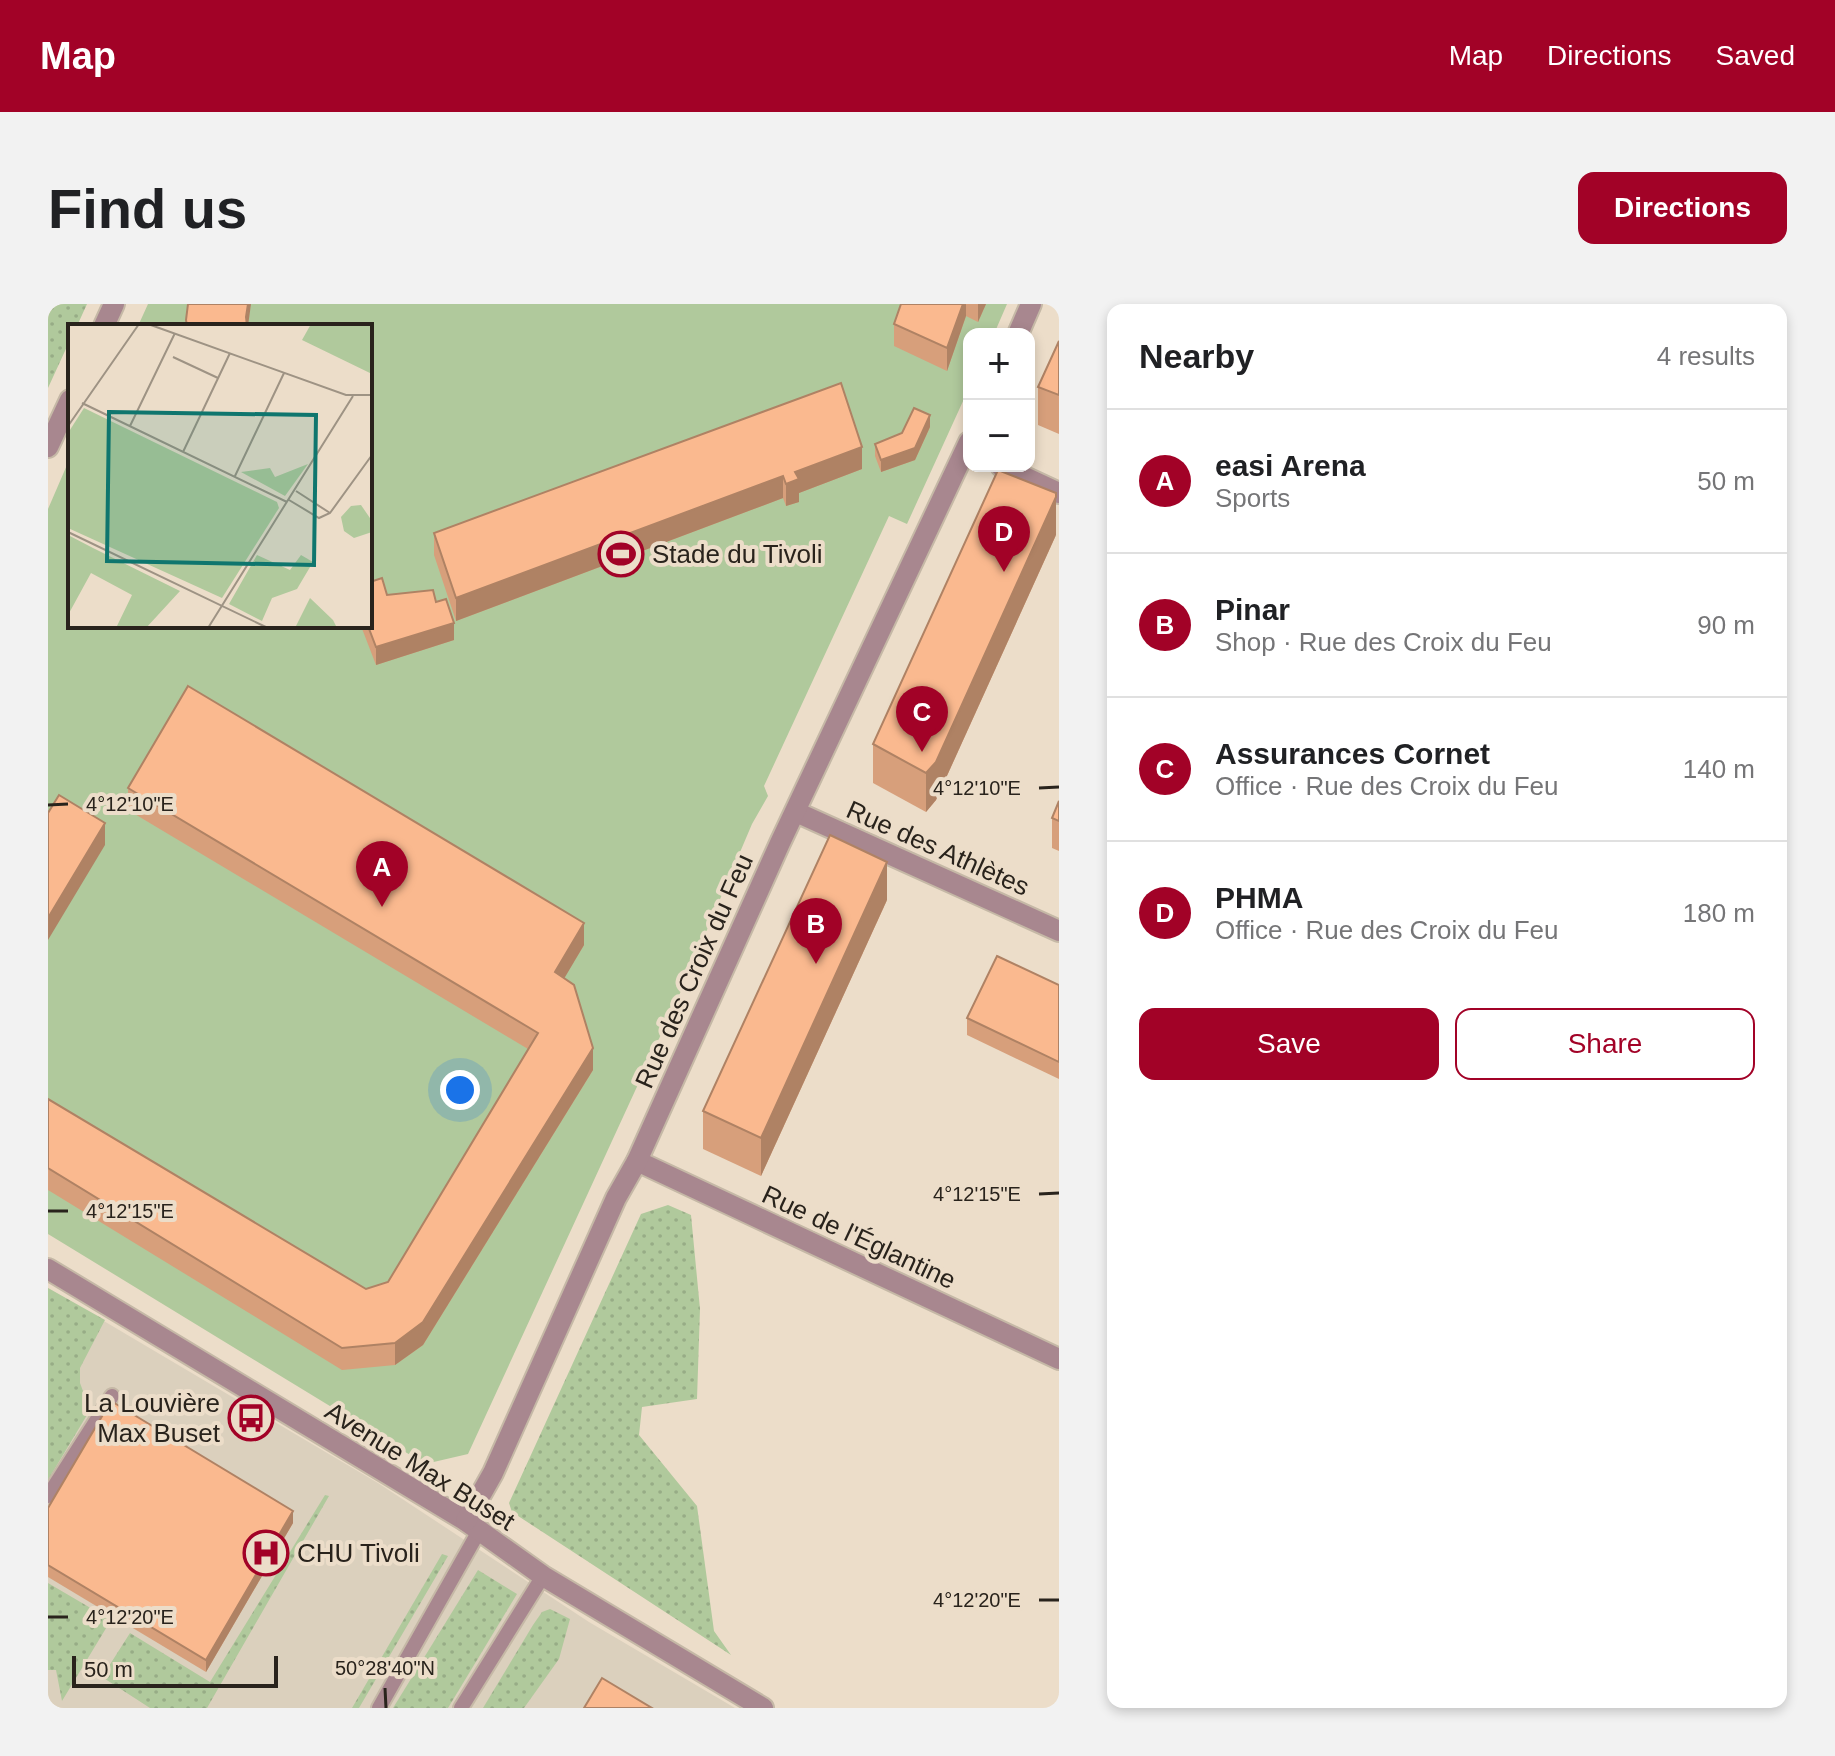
<!DOCTYPE html>
<meta charset="utf-8">
<style>
:root{--surface:#fff;--page:#f2f2f2;--text:#202124;--muted:#757577;--line:#e0e0e0;--accent:#a20227}
body{margin:0;font-family:Arial,sans-serif;background:var(--page);color:var(--text)}
.controls{position:absolute;right:24px;top:24px;display:grid;overflow:hidden;border-radius:16px;box-shadow:0 4px 12px #0003}
.controls button{width:72px;height:72px;display:grid;place-items:center;padding:0;border:0;border-bottom:2px solid var(--line);background:var(--surface);color:var(--text);font:40px sans-serif}
.scale{position:absolute;left:24px;bottom:20px;width:206px;box-sizing:border-box;padding-left:8px;border:4px solid #29231c;border-top:0;font-size:22px;line-height:28px;white-space:nowrap;color:#29231c;-webkit-text-stroke:6px #ecddc9;paint-order:stroke}
.you{position:absolute;left:412px;top:786px;width:28px;height:28px;margin:-20px;border:6px solid #fff;border-radius:50%;background:#1a73e8;box-shadow:0 0 0 12px #1a73e833}
.badge{display:grid;place-items:center;width:52px;height:52px;border-radius:50%;background:var(--accent);color:#fff;font-size:26px;font-weight:700}
.pin{position:absolute;translate:-50% -66px;filter:drop-shadow(0 2px 4px #0008)}
.pin::after{content:'';position:absolute;top:42px;width:28px;height:24px;background:inherit;clip-path:polygon(0 0,100% 0,50% 100%)}
.list{margin:0;padding:0;list-style:none}
h2{display:flex;justify-content:space-between;align-items:center;height:104px;margin:0;padding:0 32px;font-size:34px}
h2 small{font-size:26px;font-weight:400;color:var(--muted)}
.list li{display:grid;grid-template-columns:52px 1fr auto;gap:24px;align-items:center;box-sizing:border-box;height:144px;padding:0 32px;border-top:2px solid var(--line)}
.list b{display:block;font-size:30px;white-space:nowrap}
.list p{margin:0;font-size:26px;white-space:nowrap;color:var(--muted)}
.list em{font-size:26px;font-style:normal;color:var(--muted)}
.actions{display:flex;gap:16px;padding:24px 32px}
.actions a{flex:1;padding:18px 0;border:2px solid var(--accent);border-radius:16px;text-align:center;font-size:28px;color:var(--accent)}
.actions .main{background:var(--accent);color:#fff}
.map{position:relative;flex:none;width:1011px;height:1404px;overflow:hidden;border-radius:16px}
header{display:flex;align-items:center;gap:48px;box-sizing:border-box;height:112px;padding:0 40px;background:var(--accent);color:#fff}
header strong{font-size:38px}
nav{display:flex;gap:44px;margin-inline-start:auto;font-size:28px}
.intro{display:flex;align-items:center;justify-content:space-between;box-sizing:border-box;height:192px;padding:0 48px}
h1{margin:0;font-size:56px}
.button{padding:20px 36px;border-radius:16px;background:var(--accent);color:#fff;font-size:28px;font-weight:700}
main{display:flex;gap:48px;padding:0 48px}
aside{flex:1;background:var(--surface);border-radius:16px;box-shadow:0 4px 12px #0003}
.map>svg:first-child{display:block}
.medical{fill:#dbd0bd}
.grass{fill:url(#grass-dots)}
.pitch{fill:#b0c99c}
.lines{fill:none;stroke-linecap:round;stroke-linejoin:round}
.lane-casing{stroke:#c5b8a6;stroke-width:18}
.street-casing{stroke:#c5b8a6;stroke-width:24}
.lane{stroke:#a8878f;stroke-width:14}
.street{stroke:#a8878f;stroke-width:20}
.wall{fill:#d79f7b}
.shaded-wall{fill:#af8264}
.building{fill:#fab98f;stroke:#af8264;stroke-width:2}
.ticks{fill:none;stroke:#29231c;stroke-width:3}
.labels{text-anchor:middle;stroke-width:8;stroke-linejoin:round;paint-order:stroke}
.poi-label{font-size:26px;fill:#29231c;stroke:#ecddc9;text-anchor:start}
.street-label{font-size:26px;fill:#29231c;stroke:#ecddc9}
.inset-road{fill:none;stroke:#9e9384;stroke-width:2}
.view{fill:#0f766e;fill-opacity:0.15;stroke:#0f766e;stroke-width:4}
.inset-edge{fill:none;stroke:#29231c;stroke-width:4}
.ticks-label{font-size:20px;text-anchor:middle;fill:#29231c;stroke:#ecddc9;stroke-width:8;stroke-linejoin:round;paint-order:stroke}
</style>
<header>
<strong>Map</strong>
<nav><a>Map</a><a>Directions</a><a>Saved</a></nav>
</header>
<div class="intro"><h1>Find us</h1><a class="button">Directions</a></div>
<main>
<div class="map">
<svg width="1011" height="1404" viewBox="0 0 1011 1404">
<defs>
<pattern id="grass-dots" width="8" height="8" patternUnits="userSpaceOnUse" patternTransform="scale(2)"><rect width="8" height="8" fill="#b0c99c"/><path d="M2 2h.1M6 6h.1" fill="none" stroke="#97ac86" stroke-width="1.8" stroke-linecap="round"/></pattern>
</defs>
<rect width="100%" height="100%" fill="#ecddc9"/>
<path class="medical" d="M 0,984 L 330,1179 L 541,1318 L 687,1404 L 0,1404 Z"/>
<g class="grass">
<path d="M 0,0 L 39,0 L 29,22 L 22,22 L 22,36 L 0,84 Z"/>
<path d="M 620,901 L 643,911 L 652,1005 L 649,1095 L 594,1103 L 591,1131 L 649,1202 L 666,1327 L 683,1351 L 464,1208 L 461,1199 L 593,910 Z"/>
<path d="M 0,984 L 57,1016 L 32,1064 L 32,1079 L 42,1106 L 0,1176 Z"/>
<path d="M 277,1191 L 281,1192 L 159,1404 L 102,1404 L 54,1373 L 82,1329 L 162,1378 Z"/>
<path d="M 394,1250 L 400,1252 L 311,1404 L 304,1404 Z"/>
<path d="M 430,1266 L 469,1290 L 400,1404 L 345,1404 Z"/>
<path d="M 0,1279 L 63,1316 L 14,1397 L 8,1366 L 0,1366 Z"/>
<path d="M 502,1305 L 522,1315 L 511,1355 L 476,1404 L 435,1404 L 485,1321 L 494,1308 Z"/>
</g>
<path class="pitch" d="M 100,0 L 959,0 L 946,30 L 921,30 L 921,84 L 859,220 L 841,212 L 716,482 L 720,492 L 704,520 L 633,687 L 420,1150 L 377,1160 L 0,930 L 0,205 L 22,154 L 22,322 L 322,322 L 322,22 L 90,22 Z"/>
<g class="lines">
<g class="lane-casing">
<g id="lane">
<path d="M 0,1192 L 64,1092"/>
<path d="M 331,1404 L 431,1227"/>
<path d="M 413,1404 L 495,1272"/>
</g>
</g>
<g class="street-casing">
<g id="street">
<path d="M 56,22 L 66,0"/>
<path d="M 970,30 L 983,0"/>
<path d="M 0,143 L 22,96"/>
<path d="M 953,162 L 1011,189"/>
<path d="M 748,508 L 1011,627"/>
<path d="M 589,857 L 1011,1055"/>
<path d="M 0,965 L 418,1217 L 495,1272 L 715,1404"/>
<path d="M 418,1217 L 445,1169 L 568,894 L 589,857 L 732,539 L 921,138"/>
</g>
</g>
<use href="#lane" class="lane"/>
<use href="#street" class="street"/>
</g>
<g class="wall">
<path d="M 853,0 L 938,0 L 930,18 L 918,12 L 899,67 L 846,42 L 846,20 Z"/>
<path d="M 1011,37 L 1011,130 L 990,121 L 990,83 Z"/>
<path d="M 793,79 L 814,165 L 751,189 L 751,198 L 738,202 L 735,194 L 408,317 L 386,251 L 386,229 Z"/>
<path d="M 882,123 L 867,156 L 833,168 L 827,152 L 827,140 Z"/>
<path d="M 1008,231 L 888,496 L 878,508 L 825,479 L 825,440 Z"/>
<path d="M 339,291 L 388,298 L 406,336 L 328,361 L 313,322 L 322,322 Z"/>
<path d="M 80,484 L 536,641 L 516,674 L 545,766 L 375,1041 L 347,1061 L 294,1066 L 0,886 L 0,795 L 318,985 L 340,978 L 480,745 L 80,506 Z"/>
<path d="M 1011,497 L 1011,547 L 1004,544 L 1004,514 Z"/>
<path d="M 839,596 L 713,872 L 655,845 L 655,807 Z"/>
<path d="M 1011,681 L 1011,775 L 919,731 L 919,714 Z"/>
<path d="M 0,1204 L 245,1219 L 158,1368 L 0,1273 Z"/>
</g>
<g class="shaded-wall">
<path d="M 200,0 L 203,0 L 200,22 L 198,22 Z"/>
<path d="M 915,0 L 918,0 L 918,12 L 899,67 L 899,44 Z"/>
<path d="M 930,0 L 938,0 L 930,18 Z"/>
<path d="M 882,111 L 882,123 L 867,156 L 833,168 L 833,156 Z"/>
<path d="M 814,143 L 814,165 L 751,189 L 751,198 L 738,202 L 738,180 L 747,168 Z"/>
<path d="M 735,172 L 735,194 L 408,317 L 408,294 Z"/>
<path d="M 1008,189 L 1008,231 L 888,496 L 878,508 L 878,469 Z"/>
<path d="M 406,319 L 406,336 L 328,361 L 328,343 Z"/>
<path d="M 57,519 L 57,541 L 0,636 L 0,614 Z"/>
<path d="M 839,558 L 839,596 L 713,872 L 713,834 Z"/>
<path d="M 536,619 L 536,641 L 507,690 L 507,668 Z"/>
<path d="M 545,744 L 545,766 L 375,1041 L 347,1061 L 347,1039 Z"/>
<path d="M 245,1207 L 245,1219 L 158,1368 L 158,1356 Z"/>
</g>
<g class="building">
<path d="M 140,0 L 200,0 L 198,13 L 199,22 L 139,22 L 138,16 Z"/>
<path d="M 853,0 L 915,0 L 899,44 L 846,20 Z"/>
<path d="M 1011,37 L 1011,91 L 990,83 Z"/>
<path d="M 793,79 L 814,143 L 747,168 L 751,175 L 738,180 L 735,172 L 408,294 L 386,229 Z"/>
<path d="M 866,104 L 882,111 L 867,144 L 833,156 L 827,140 L 854,129 Z"/>
<path d="M 950,166 L 1008,189 L 1008,193 L 888,458 L 878,469 L 825,440 Z"/>
<path d="M 334,274 L 339,291 L 385,286 L 388,298 L 398,295 L 406,319 L 328,343 L 320,322 L 322,322 L 322,278 Z"/>
<path d="M 140,382 L 536,619 L 507,668 L 526,681 L 545,744 L 375,1018 L 347,1039 L 294,1044 L 0,864 L 0,795 L 318,985 L 340,978 L 490,729 L 80,484 Z"/>
<path d="M 11,491 L 57,519 L 0,614 L 0,509 Z"/>
<path d="M 1011,497 L 1011,517 L 1004,514 Z"/>
<path d="M 782,531 L 839,558 L 713,834 L 655,807 Z"/>
<path d="M 949,652 L 1011,681 L 1011,758 L 919,714 Z"/>
<path d="M 63,1097 L 245,1207 L 158,1356 L 0,1261 L 0,1204 Z"/>
<path d="M 554,1374 L 604,1404 L 536,1404 Z"/>
</g>
<path class="ticks" d="M 991,484 L 1011,483M 0,501 L 20,500M 991,890 L 1011,889M 0,907 L 20,907M 991,1296 L 1011,1296M 0,1313 L 20,1313M 337,1384 L 338,1404"/>
<defs>
<g id="stadium-ring" transform="scale(2.3)"><circle r="9.5" fill="#ecddc9" stroke="#a20227" stroke-width="1.5"/><path d="M0-5a6.5 5 0 1 0 0 10a6.5 5 0 1 0 0-10ZM-3.5-1.8h7v3.6h-7Z" fill="#a20227"/></g>
<g id="bus-ring" transform="scale(2.3)"><circle r="9.5" fill="#ecddc9" stroke="#a20227" stroke-width="1.5"/><path d="M-5-6H5V4H4V6H2V4H-2V6H-4V4H-5ZM-3.5-4V0h7V-4ZM-3.5 1.2v1.5H-2V1.2ZM2 1.2v1.5H3.5V1.2Z" fill="#a20227"/></g>
<g id="hospital-ring" transform="scale(2.3)"><circle r="9.5" fill="#ecddc9" stroke="#a20227" stroke-width="1.5"/><path d="M-5-5h3v3.5h4V-5h3V5h-3V1.5h-4V5h-3Z" fill="#a20227"/></g>
</defs>
<g fill-rule="evenodd">
<use href="#stadium-ring" x="573" y="250"/>
<use href="#bus-ring" x="203" y="1114"/>
<use href="#hospital-ring" x="218" y="1249"/>
</g>
<g class="labels">
<g class="poi-label">
<text x="604" y="259">Stade du Tivoli</text>
<text x="172" y="1108" text-anchor="end">La Louvière<tspan x="172" dy="30">Max Buset</tspan></text>
<text x="249" y="1258">CHU Tivoli</text>
</g>
<g class="street-label">
<text transform="translate(890 544) rotate(24)" y="9">Rue des Athlètes</text>
<text transform="translate(646 667) rotate(-66)" y="9">Rue des Croix du Feu</text>
<text transform="translate(811 933) rotate(25)" y="9">Rue de l'Églantine</text>
<text transform="translate(372 1162) rotate(32)" y="9">Avenue Max Buset</text>
</g>
</g>
<g transform="translate(20 20)">
<rect width="304" height="304" fill="#ecddc9"/>
<path d="M 243,0 L 304,0 L 304,50 L 234,16 ZM 240,140 L 217,172 L 173,148 L 202,144 L 207,153 ZM 293,181 L 304,197 L 304,208 L 286,214 L 276,207 L 273,193 L 283,182 ZM 0,211 L 25,224 L 112,267 L 78,304 L 48,304 L 64,271 L 23,249 L 0,291 ZM 189,231 L 222,246 L 233,231 L 245,238 L 229,265 L 204,274 L 194,297 L 161,280 ZM 242,274 L 265,296 L 269,304 L 227,304 Z" fill="#b0c99c"/>
<path d="M 16,84 L 209,178 L 211,184 L 154,274 L 0,204 L 0,109 Z" fill="#b0c99c"/>
<path class="inset-road" d="M 80,0 L 278,71 L 304,71M 105,33 L 150,54M 14,79 L 219,178M 0,102 L 71,0M 62,102 L 107,9M 115,128 L 162,29M 167,152 L 216,49M 228,167 L 262,189M 221,176 L 251,194 L 262,189 L 304,131M 0,208 L 200,304M 140,304 L 285,72"/>
<path class="view" d="M 41,88 L 248,91 L 246,241 L 39,237 Z"/>
<rect width="304" height="304" class="inset-edge"/>
</g>
<g class="ticks-label">
<text x="929" y="491">4°12'10"E</text>
<text x="82" y="507">4°12'10"E</text>
<text x="929" y="897">4°12'15"E</text>
<text x="82" y="914">4°12'15"E</text>
<text x="929" y="1303">4°12'20"E</text>
<text x="82" y="1320">4°12'20"E</text>
<text x="337" y="1371">50°28'40"N</text>
</g>
</svg>
<div class="controls">
<button>+</button>
<button>−</button>
</div>
<div class="scale">50 m</div>
<div class="you"></div>
<div class="pin badge" style="left:334px;top:603px">A</div>
<div class="pin badge" style="left:768px;top:660px">B</div>
<div class="pin badge" style="left:874px;top:448px">C</div>
<div class="pin badge" style="left:956px;top:268px">D</div>
</div>
<aside>
<h2>Nearby<small>4 results</small></h2>
<ul class="list">
<li><span class="badge">A</span><div><b>easi Arena</b><p>Sports</p></div><em>50 m</em></li>
<li><span class="badge">B</span><div><b>Pinar</b><p>Shop · Rue des Croix du Feu</p></div><em>90 m</em></li>
<li><span class="badge">C</span><div><b>Assurances Cornet</b><p>Office · Rue des Croix du Feu</p></div><em>140 m</em></li>
<li><span class="badge">D</span><div><b>PHMA</b><p>Office · Rue des Croix du Feu</p></div><em>180 m</em></li>
</ul>
<div class="actions"><a class="main">Save</a><a>Share</a></div>
</aside>
</main>
